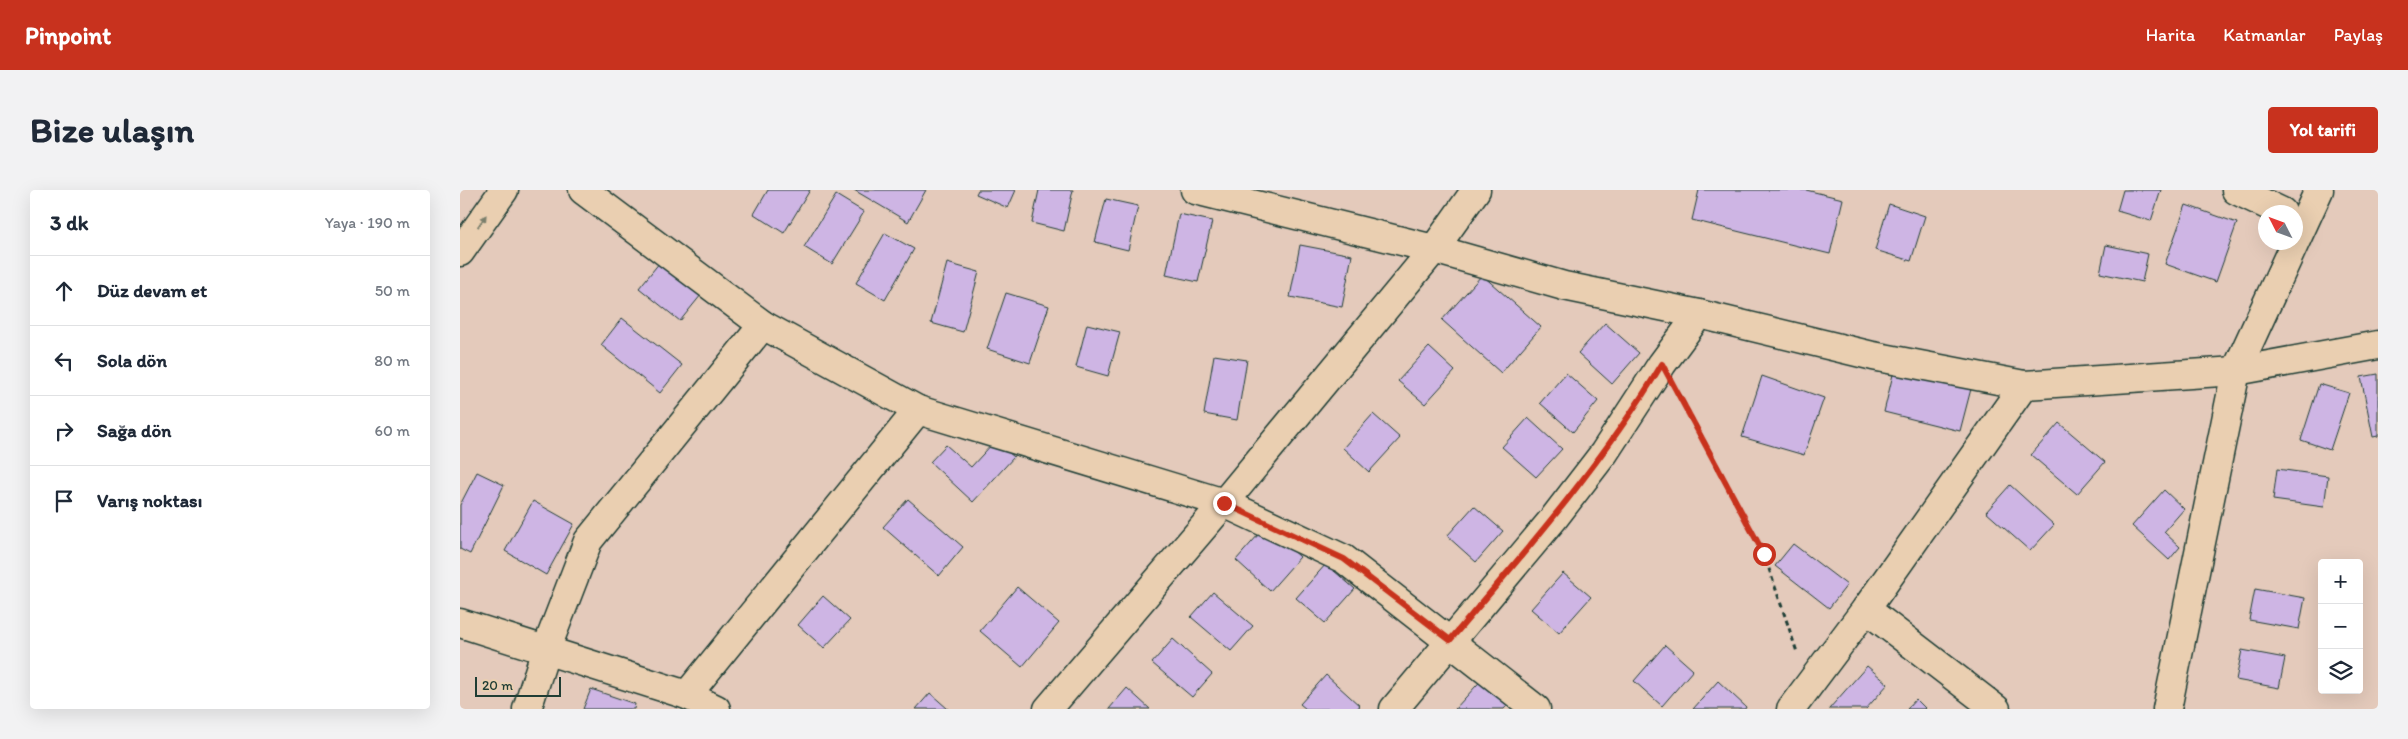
<!DOCTYPE html>
<html lang="tr">
<meta charset="utf-8">
<style>
:root{--surface:#fff;--page:#f2f2f3;--text:#1f2937;--muted:#747a83;--line:#e0e1e3;--accent:#c8321e}
body{margin:0;font-family:Itim,sans-serif;background:var(--page);color:var(--text)}
.controls{position:absolute;right:15px;bottom:15px;display:grid;overflow:hidden;border-radius:5px;box-shadow:0 5px 20px #0002}
.controls button{width:45px;height:45px;display:grid;place-items:center;padding:0;border:0;border-bottom:1px solid var(--line);background:var(--surface);color:var(--text);font:25px sans-serif}
.compass{position:absolute;left:1798px;top:15px;width:45px;height:45px;border-radius:50%;background:var(--surface);box-shadow:0 5px 20px #0002;rotate:312deg}
.scale{position:absolute;left:15px;bottom:12px;width:86px;box-sizing:border-box;padding-left:5px;border:2px solid #1f3d34;border-top:0;font-size:14px;line-height:18px;white-space:nowrap;color:#1f3d34;-webkit-text-stroke:4px #eacfb1;paint-order:stroke}
.stop{position:absolute;width:15px;height:15px;margin:-11px;border:4px solid #c8321e;border-radius:50%;background:#fff}
.stop.end{background:#c8321e;border-color:#fff;box-shadow:0 1px 5px #0008}
.list{margin:0;padding:0;list-style:none}
h2{display:flex;justify-content:space-between;align-items:center;height:65px;margin:0;padding:0 20px;font-size:21px}
h2 small{font-size:16px;font-weight:400;color:var(--muted)}
.list li{display:grid;grid-template-columns:32px 1fr auto;gap:15px;align-items:center;box-sizing:border-box;height:70px;padding:0 20px;border-top:1px solid var(--line)}
.list b{display:block;font-size:19px;white-space:nowrap}
.list em{font-size:16px;font-style:normal;color:var(--muted)}
.icon{flex:none;width:28px;height:28px;fill:none;stroke:currentColor;stroke-width:2;stroke-linecap:round;stroke-linejoin:round}
.map{position:relative;flex:none;width:1918px;height:519px;overflow:hidden;border-radius:5px}
header{display:flex;align-items:center;gap:30px;box-sizing:border-box;height:70px;padding:0 25px;background:var(--accent);color:#fff}
header strong{font-size:24px}
nav{display:flex;gap:28px;margin-inline-start:auto;font-size:18px}
.intro{display:flex;align-items:center;justify-content:space-between;box-sizing:border-box;height:120px;padding:0 30px}
h1{margin:0;font-size:35px}
.button{padding:12px 22px;border-radius:5px;background:var(--accent);color:#fff;font-size:18px;font-weight:700}
main{display:flex;gap:30px;padding:0 30px}
aside{flex:1;background:var(--surface);border-radius:5px;box-shadow:0 5px 20px #0002}
.map>svg:first-child{display:block}
.building{fill:#ceb5e4;stroke:#1f3d34}
.lines{fill:none;stroke-linecap:round;stroke-linejoin:round}
.minor-casing{stroke:#1f3d34;stroke-width:31}
.tertiary-casing{stroke:#1f3d34;stroke-width:31}
.secondary-casing{stroke:#1f3d34;stroke-width:31}
.path{stroke:#1f3d34;stroke-width:3;stroke-dasharray:5 4;stroke-linecap:butt}
.minor{stroke:#eacfb1;stroke-width:28}
.tertiary{stroke:#eacfb1;stroke-width:28}
.secondary{stroke:#eacfb1;stroke-width:28}
.oneway{fill:#7a7f6c}
.route{stroke:#c8321e;stroke-width:6}
</style>
<header>
<strong>Pinpoint</strong>
<nav><a>Harita</a><a>Katmanlar</a><a>Paylaş</a></nav>
</header>
<div class="intro"><h1>Bize ulaşın</h1><a class="button">Yol tarifi</a></div>
<main>
<aside>
<h2>3 dk<small>Yaya · 190 m</small></h2>
<ul class="list">
<li><svg class="icon" aria-label="ahead" viewBox="0 0 24 24"><path d="M12 20V5M6 11l6-6 6 6"/></svg><div><b>Düz devam et</b></div><em>50 m</em></li>
<li><svg class="icon" aria-label="left" viewBox="0 0 24 24"><path d="M17 20v-9H6M10 6l-5 5 5 5"/></svg><div><b>Sola dön</b></div><em>80 m</em></li>
<li><svg class="icon" aria-label="right" viewBox="0 0 24 24"><path d="M7 20v-9h11M14 6l5 5-5 5"/></svg><div><b>Sağa dön</b></div><em>60 m</em></li>
<li><svg class="icon" aria-label="arrive" viewBox="0 0 24 24"><path d="M6 21V4h12l-3 4 3 4H6"/></svg><div><b>Varış noktası</b></div></li>
</ul>
</aside>
<div class="map">
<svg width="1918" height="519" viewBox="0 0 1918 519">
<rect width="100%" height="100%" fill="#e4cabb"/>
<filter id="ink" filterUnits="userSpaceOnUse"><feTurbulence type="fractalNoise" baseFrequency=".02" numOctaves="2"/><feDisplacementMap in="SourceGraphic" scale="10" xChannelSelector="R" yChannelSelector="G"/><feConvolveMatrix kernelMatrix="1 2 1 2 8 2 1 2 1" color-interpolation-filters="sRGB"/></filter>
<g filter="url(#ink)">
<g class="building">
<path d="M 308,0 L 350,0 L 324,43 L 294,24 Z"/>
<path d="M 394,0 L 466,0 L 448,32 Z"/>
<path d="M 518,0 L 556,0 L 548,18 L 516,4 Z"/>
<path d="M 579,0 L 613,0 L 604,41 L 572,33 Z"/>
<path d="M 1239,0 L 1346,0 L 1383,9 L 1370,64 L 1232,30 Z"/>
<path d="M 1663,0 L 1701,0 L 1691,31 L 1657,21 Z"/>
<path d="M 376,5 L 404,22 L 372,74 L 344,57 Z"/>
<path d="M 646,9 L 678,16 L 668,60 L 635,52 Z"/>
<path d="M 1429,14 L 1465,26 L 1451,71 L 1415,60 Z"/>
<path d="M 1726,15 L 1777,33 L 1756,92 L 1705,74 Z"/>
<path d="M 719,24 L 752,31 L 738,92 L 706,85 Z"/>
<path d="M 425,43 L 454,59 L 425,110 L 396,93 Z"/>
<path d="M 840,55 L 892,65 L 882,117 L 830,107 Z"/>
<path d="M 1646,55 L 1688,64 L 1682,92 L 1640,83 Z"/>
<path d="M 200,72 L 241,105 L 220,131 L 179,98 Z"/>
<path d="M 487,73 L 519,82 L 503,142 L 471,133 Z"/>
<path d="M 1022,85 L 1081,137 L 1041,183 L 982,130 Z"/>
<path d="M 546,103 L 589,116 L 570,173 L 527,159 Z"/>
<path d="M 162,128 L 222,175 L 200,203 L 141,155 Z"/>
<path d="M 1145,133 L 1179,163 L 1152,194 L 1118,163 Z"/>
<path d="M 627,134 L 660,142 L 648,186 L 616,177 Z"/>
<path d="M 969,157 L 995,181 L 965,214 L 938,191 Z"/>
<path d="M 754,165 L 787,170 L 777,230 L 744,224 Z"/>
<path d="M 1435,176 L 1512,195 L 1500,241 L 1424,222 Z"/>
<path d="M 1106,183 L 1138,211 L 1113,242 L 1080,213 Z"/>
<path d="M 1918,184 L 1918,246 L 1913,247 L 1901,187 Z"/>
<path d="M 1302,186 L 1364,208 L 1344,265 L 1282,247 Z"/>
<path d="M 1859,194 L 1889,203 L 1870,260 L 1841,250 Z"/>
<path d="M 913,224 L 940,248 L 909,282 L 883,258 Z"/>
<path d="M 1068,228 L 1102,259 L 1076,287 L 1042,257 Z"/>
<path d="M 1599,233 L 1645,272 L 1617,304 L 1571,265 Z"/>
<path d="M 535,251 L 554,267 L 513,312 L 470,272 L 486,255 L 511,277 Z"/>
<path d="M 1817,279 L 1868,286 L 1864,317 L 1813,310 Z"/>
<path d="M 17,282 L 44,295 L 10,364 L 0,359 L 0,315 Z"/>
<path d="M 1550,295 L 1594,335 L 1570,361 L 1526,322 Z"/>
<path d="M 1704,300 L 1724,319 L 1704,342 L 1720,357 L 1709,370 L 1672,336 Z"/>
<path d="M 448,309 L 503,357 L 479,386 L 423,337 Z"/>
<path d="M 73,311 L 114,334 L 86,385 L 45,361 Z"/>
<path d="M 1014,316 L 1043,341 L 1016,372 L 987,346 Z"/>
<path d="M 806,336 L 840,367 L 810,401 L 776,370 Z"/>
<path d="M 1333,354 L 1387,395 L 1369,418 L 1315,376 Z"/>
<path d="M 866,374 L 895,399 L 865,433 L 836,408 Z"/>
<path d="M 1103,383 L 1131,407 L 1099,443 L 1071,419 Z"/>
<path d="M 557,397 L 599,433 L 562,477 L 520,441 Z"/>
<path d="M 1795,399 L 1845,408 L 1839,439 L 1789,430 Z"/>
<path d="M 753,402 L 793,436 L 771,461 L 731,427 Z"/>
<path d="M 363,406 L 390,430 L 364,458 L 338,435 Z"/>
<path d="M 713,449 L 752,484 L 732,507 L 692,473 Z"/>
<path d="M 1205,455 L 1233,480 L 1202,516 L 1174,491 Z"/>
<path d="M 1782,460 L 1825,468 L 1819,498 L 1776,490 Z"/>
<path d="M 1407,476 L 1428,494 L 1406,519 L 1369,519 Z"/>
<path d="M 866,485 L 900,516 L 896,519 L 846,519 L 840,514 Z"/>
<path d="M 1026,485 L 1053,509 L 1044,519 L 995,519 Z"/>
<path d="M 1258,491 L 1286,517 L 1285,519 L 1233,519 Z"/>
<path d="M 667,498 L 690,519 L 649,519 Z"/>
<path d="M 131,499 L 175,514 L 174,519 L 123,519 Z"/>
<path d="M 470,503 L 488,519 L 456,519 Z"/>
<path d="M 1456,509 L 1466,519 L 1447,519 Z"/>
</g>
<g class="lines">
<g class="minor-casing">
<g id="minor">
<path d="M 123,0 L 303,135 L 458,220 L 764,313 L 884,369 L 1076,519"/>
<path d="M 1776,0 L 1822,22"/>
<path d="M 1776,181 L 1918,155"/>
<path d="M 1406,419 L 1536,519"/>
<path d="M 0,433 L 227,505 L 256,519"/>
<path d="M 227,505 L 458,220"/>
<path d="M 67,519 L 86,460 L 128,351 L 303,135"/>
<path d="M 588,519 L 764,313 L 974,59 L 1016,0"/>
<path d="M 934,519 L 1094,328 L 1144,263 L 1202,174 L 1239,124"/>
<path d="M 1331,519 L 1406,419 L 1564,195"/>
</g>
</g>
<g class="tertiary-casing">
<g id="tertiary">
<path d="M 735,0 L 974,59 L 1104,96 L 1239,124 L 1413,166 L 1564,195 L 1776,181"/>
<path d="M 1707,519 L 1776,181 L 1859,0"/>
</g>
</g>
<g class="secondary-casing">
<path id="secondary" d="M 0,62 L 44,0"/>
</g>
<path class="path" d="M 1218,203 L 1304,364 L 1337,462"/>
<use href="#minor" class="minor"/>
<use href="#tertiary" class="tertiary"/>
<use href="#secondary" class="secondary"/>
</g>
<defs><path id="oneway-solid" d="M-6-.8H1V-3.2L6.5 0L1 3.2V.8H-6Z" transform="scale(1.25)"/></defs>
<use class="oneway" href="#oneway-solid" transform="translate(22 31) rotate(-55)"/>
</g>
<g class="lines" filter="url(#ink)">
<path class="route" d="M 764,313 L 884,369 L 990,450 C 1066,361 1142,274 1202,174 L 1304,364"/>
</g>
</svg>
<div class="controls">
<button>+</button>
<button>−</button>
<button><svg class="icon" aria-label="layers" viewBox="0 0 24 24"><path d="M12 4l9 5-9 5-9-5zM3 14l9 5 9-5"/></svg></button>
</div>
<svg class="compass" viewBox="-18 -18 36 36"><path d="M0-13l5 13h-10z" fill="#e53935"/><path d="M0 13l5-13h-10z" fill="#747a83"/></svg>
<div class="scale">20 m</div>
<div class="stop" style="left:1304px;top:364px"></div>
<div class="stop end" style="left:764px;top:313px"></div>
</div>
</main>
